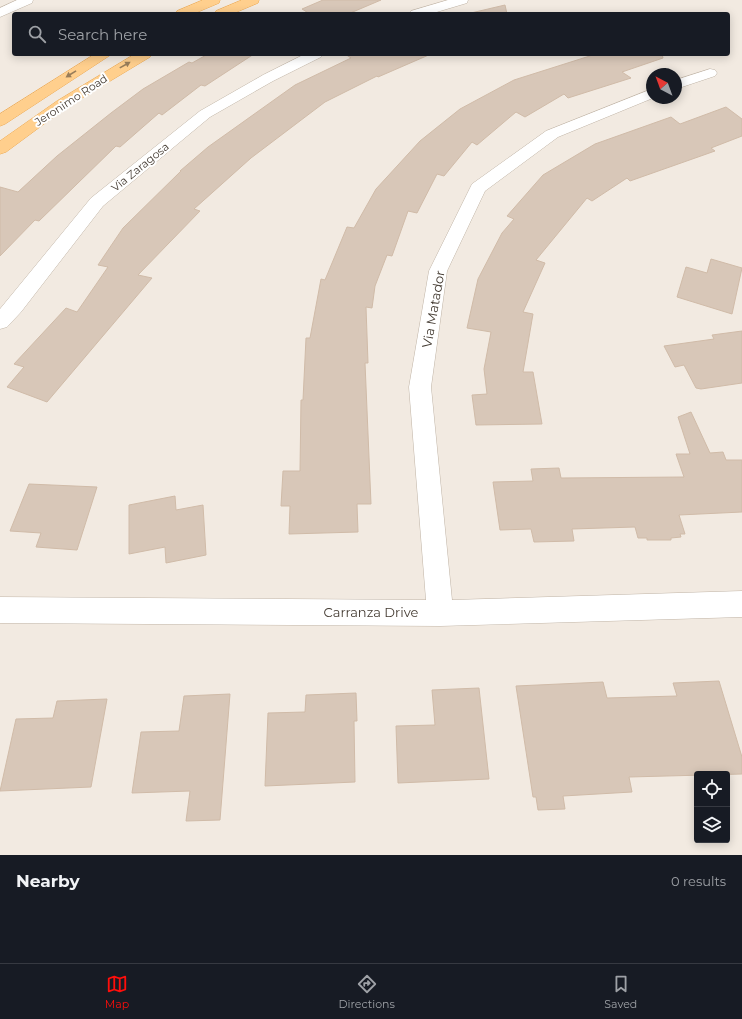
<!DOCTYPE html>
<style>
:root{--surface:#171b24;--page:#20242c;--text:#f1f3f6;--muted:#9ea1a6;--line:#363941;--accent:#ff0e0b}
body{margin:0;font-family:Montserrat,sans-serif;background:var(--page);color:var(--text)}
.controls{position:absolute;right:12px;bottom:12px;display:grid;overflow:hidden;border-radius:4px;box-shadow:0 2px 10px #0003}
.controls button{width:36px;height:36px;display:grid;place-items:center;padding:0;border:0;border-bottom:1px solid var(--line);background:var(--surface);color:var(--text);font:20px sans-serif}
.compass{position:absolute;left:646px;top:68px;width:36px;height:36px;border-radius:50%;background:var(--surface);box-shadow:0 2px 10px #0003;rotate:319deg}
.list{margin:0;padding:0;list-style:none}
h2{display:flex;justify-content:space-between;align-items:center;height:52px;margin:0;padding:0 16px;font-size:17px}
h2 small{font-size:13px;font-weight:400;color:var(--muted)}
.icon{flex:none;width:22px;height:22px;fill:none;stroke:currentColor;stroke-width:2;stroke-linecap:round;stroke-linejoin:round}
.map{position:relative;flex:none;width:742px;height:855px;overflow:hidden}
.search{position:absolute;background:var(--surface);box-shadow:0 2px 10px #0003;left:12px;right:12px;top:12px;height:44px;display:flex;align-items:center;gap:10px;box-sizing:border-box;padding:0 14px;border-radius:4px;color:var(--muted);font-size:15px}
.sheet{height:108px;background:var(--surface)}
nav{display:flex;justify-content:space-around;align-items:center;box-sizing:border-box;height:56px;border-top:1px solid var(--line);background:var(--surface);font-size:11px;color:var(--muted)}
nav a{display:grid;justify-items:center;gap:2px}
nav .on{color:var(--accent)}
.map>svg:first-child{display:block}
.building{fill:#d8c7b8;stroke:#d0bba8}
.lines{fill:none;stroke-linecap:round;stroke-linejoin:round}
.minor-casing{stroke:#c0b4a6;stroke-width:1}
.major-casing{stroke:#edaa54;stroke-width:1}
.minor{fill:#fff;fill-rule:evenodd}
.major{fill:#ffcf8d;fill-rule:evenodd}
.oneway{fill:#987d5a}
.labels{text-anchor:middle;stroke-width:4;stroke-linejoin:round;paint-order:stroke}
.far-street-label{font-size:11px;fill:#433a31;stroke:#fff}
.street-label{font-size:13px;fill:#433a31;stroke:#fff}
</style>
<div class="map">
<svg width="742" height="855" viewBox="0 0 742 855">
<rect width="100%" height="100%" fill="#f2eae1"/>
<g class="building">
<path d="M 323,0 L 381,0 L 348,14 L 310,14 L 302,9 Z"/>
<path d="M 505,5 L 507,14 L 471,13 Z"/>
<path d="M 208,54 L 254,54 L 205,86 L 201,85 L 162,115 L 159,113 L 120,147 L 116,146 L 39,221 L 35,220 L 0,256 L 0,187 L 18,192 L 57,156 L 111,113 L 143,89 L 189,62 L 192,63 Z"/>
<path d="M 345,54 L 431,54 L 378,77 L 377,76 L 325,102 L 251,158 L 194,209 L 200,211 L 138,275 L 152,278 L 47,402 L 7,387 L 24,367 L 14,364 L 66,308 L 77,312 L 108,267 L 98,265 L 123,228 L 181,171 L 180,171 L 208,147 L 295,85 L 351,58 Z"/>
<path d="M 596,54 L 662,54 L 663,58 L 622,72 L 631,78 L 568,98 L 564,94 L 525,117 L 516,112 L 477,145 L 472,142 L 444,176 L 437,174 L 417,213 L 408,211 L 392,256 L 387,255 L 375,286 L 372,308 L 366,307 L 368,363 L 365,363 L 371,504 L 357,504 L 358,532 L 289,534 L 290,506 L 281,506 L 283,471 L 300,471 L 301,400 L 303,400 L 306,338 L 310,338 L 321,279 L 325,280 L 347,227 L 354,228 L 376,189 L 420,141 L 460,109 L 514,80 Z"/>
<path d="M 726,107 L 742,119 L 742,136 L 711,148 L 715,151 L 630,181 L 627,178 L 592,201 L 587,198 L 536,260 L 545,263 L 523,312 L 533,314 L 523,372 L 533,372 L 542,424 L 476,425 L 472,395 L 487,394 L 484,369 L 491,332 L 467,328 L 478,279 L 502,233 L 514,219 L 507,216 L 543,175 L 595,144 L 671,117 L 680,124 Z"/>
<path d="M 711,259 L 742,268 L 732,314 L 677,297 L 686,267 L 707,273 Z"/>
<path d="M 742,331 L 742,383 L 701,389 L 696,388 L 684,365 L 675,367 L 664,346 L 714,339 L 712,335 Z"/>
<path d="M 691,412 L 710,453 L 723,452 L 726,460 L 742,460 L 742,512 L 679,515 L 685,534 L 680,534 L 681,537 L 671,538 L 671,540 L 647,540 L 647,538 L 638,538 L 635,527 L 572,529 L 574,541 L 534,542 L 531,529 L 500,530 L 493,482 L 533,481 L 531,469 L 559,468 L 561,478 L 684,477 L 676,454 L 690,454 L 678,417 Z"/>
<path d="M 29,484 L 97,487 L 77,550 L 36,547 L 41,533 L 10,531 Z"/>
<path d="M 175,496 L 176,510 L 203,505 L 206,555 L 166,563 L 165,547 L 129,554 L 129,505 Z"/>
<path d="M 719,681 L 742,757 L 742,774 L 629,777 L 632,792 L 563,796 L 565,809 L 538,810 L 536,797 L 533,797 L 516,686 L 603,682 L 607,698 L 677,696 L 673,683 Z"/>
<path d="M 479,688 L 489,779 L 398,783 L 396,726 L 435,725 L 432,690 Z"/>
<path d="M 356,693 L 357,721 L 354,721 L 355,782 L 265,786 L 268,713 L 305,712 L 306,695 Z"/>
<path d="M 230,694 L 220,820 L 186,821 L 190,791 L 132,793 L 141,732 L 179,731 L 184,696 Z"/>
<path d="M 107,699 L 91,787 L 0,791 L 16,719 L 53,718 L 57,701 Z"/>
</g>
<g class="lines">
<g class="minor-casing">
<g id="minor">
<path d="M 17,0 L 33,0 L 32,3 L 0,17 L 0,8 Z"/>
<path d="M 448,0 L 468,0 L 467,3 L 430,14 L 409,14 L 411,11 Z"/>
<path d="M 305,54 L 323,54 L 321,57 L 273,81 L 210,117 L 103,206 L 21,312 L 7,327 L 0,329 L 0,309 L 91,198 L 200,111 L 263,75 Z"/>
<path d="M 710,69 L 715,70 L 717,73 L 715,76 L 676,89 L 676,80 Z"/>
<path d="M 652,89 L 653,98 L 558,137 L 485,191 L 447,271 L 431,387 L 452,600 L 742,591 L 742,617 L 440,626 L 0,623 L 0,597 L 426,600 L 409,387 L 429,271 L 472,184 L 546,131 Z"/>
</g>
</g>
<g class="major-casing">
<g id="major">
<path d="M 203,0 L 220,0 L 219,3 L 193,14 L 175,14 L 177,11 Z"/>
<path d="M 242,0 L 259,0 L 258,3 L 232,14 L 214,14 L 216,11 Z"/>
<path d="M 95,54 L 112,54 L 5,124 L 0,126 L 0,114 Z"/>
<path d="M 135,54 L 152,54 L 150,57 L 67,107 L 6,152 L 0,154 L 0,141 L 57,101 Z"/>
</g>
</g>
<use href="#minor" class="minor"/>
<use href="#major" class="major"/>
</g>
<defs><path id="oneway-solid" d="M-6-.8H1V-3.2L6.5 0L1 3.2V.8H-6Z"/></defs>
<g class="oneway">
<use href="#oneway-solid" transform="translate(125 65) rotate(-29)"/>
<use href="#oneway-solid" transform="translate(71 74) rotate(148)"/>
</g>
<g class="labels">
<g class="far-street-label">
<text transform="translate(71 100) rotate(-33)" y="4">Jeronimo Road</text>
<text transform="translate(140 167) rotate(-39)" y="4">Via Zaragosa</text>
</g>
<g class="street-label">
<text transform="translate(433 309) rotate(-80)" y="5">Via Matador</text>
<text x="371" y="617">Carranza Drive</text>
</g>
</g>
</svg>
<div class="controls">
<button><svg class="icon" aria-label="locate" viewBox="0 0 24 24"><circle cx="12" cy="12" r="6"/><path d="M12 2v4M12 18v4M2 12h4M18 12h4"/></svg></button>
<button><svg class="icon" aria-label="layers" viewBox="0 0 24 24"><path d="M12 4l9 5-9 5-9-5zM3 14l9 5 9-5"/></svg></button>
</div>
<svg class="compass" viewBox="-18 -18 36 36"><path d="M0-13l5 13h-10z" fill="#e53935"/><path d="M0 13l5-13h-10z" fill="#9ea1a6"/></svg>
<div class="search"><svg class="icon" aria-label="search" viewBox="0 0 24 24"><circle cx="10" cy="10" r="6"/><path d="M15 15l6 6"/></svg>Search here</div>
</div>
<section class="sheet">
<h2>Nearby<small>0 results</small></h2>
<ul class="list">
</ul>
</section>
<nav>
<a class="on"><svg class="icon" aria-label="map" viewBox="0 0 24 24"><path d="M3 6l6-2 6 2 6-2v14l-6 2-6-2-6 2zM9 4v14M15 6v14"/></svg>Map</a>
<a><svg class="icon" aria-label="directions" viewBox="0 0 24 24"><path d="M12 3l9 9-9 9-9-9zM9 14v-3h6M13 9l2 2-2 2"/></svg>Directions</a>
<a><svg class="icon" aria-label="saved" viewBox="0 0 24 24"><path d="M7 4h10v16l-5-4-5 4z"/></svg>Saved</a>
</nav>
